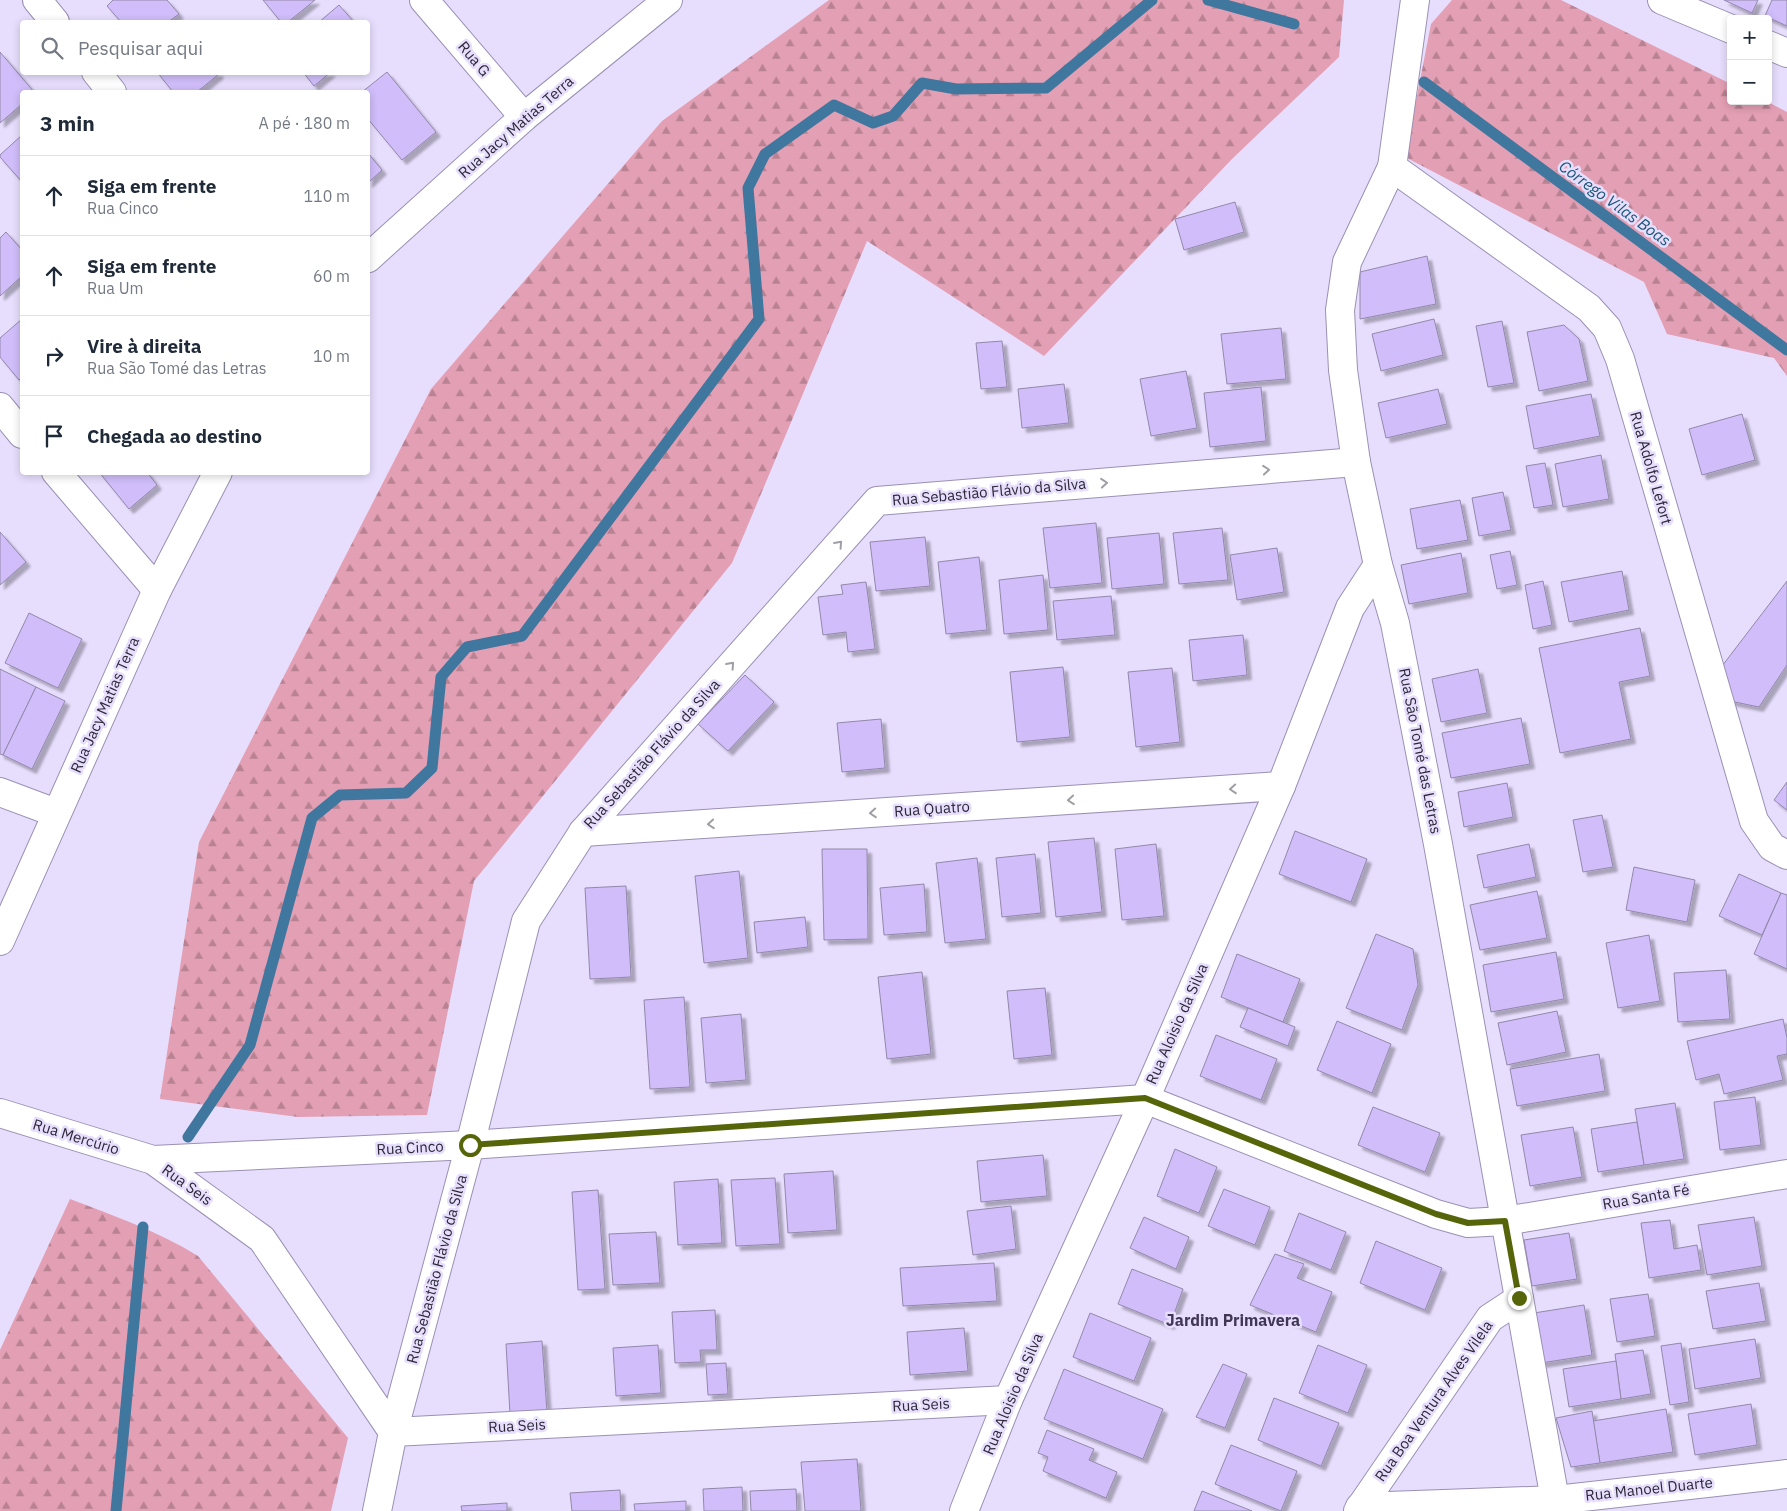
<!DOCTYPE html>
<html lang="pt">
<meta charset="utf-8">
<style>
:root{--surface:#fff;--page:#f6f6f7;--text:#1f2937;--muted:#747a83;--line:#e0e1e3}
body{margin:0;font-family:"IBM Plex Sans",sans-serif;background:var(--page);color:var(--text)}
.controls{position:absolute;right:15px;top:15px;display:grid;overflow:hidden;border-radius:5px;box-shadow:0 2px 8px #0003}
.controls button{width:45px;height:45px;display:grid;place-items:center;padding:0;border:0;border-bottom:1px solid var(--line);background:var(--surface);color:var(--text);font:25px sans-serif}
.stop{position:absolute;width:15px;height:15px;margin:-11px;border:4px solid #57650a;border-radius:50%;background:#fff}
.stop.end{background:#57650a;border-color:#fff;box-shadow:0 1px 5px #0008}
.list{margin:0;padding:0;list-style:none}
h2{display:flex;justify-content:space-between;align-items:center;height:65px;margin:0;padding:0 20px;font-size:21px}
h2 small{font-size:16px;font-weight:400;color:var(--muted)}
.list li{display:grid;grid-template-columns:32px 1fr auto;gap:15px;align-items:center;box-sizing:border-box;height:80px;padding:0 20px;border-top:1px solid var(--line)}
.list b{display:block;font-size:19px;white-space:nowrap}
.list p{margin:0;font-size:16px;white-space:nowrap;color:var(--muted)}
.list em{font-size:16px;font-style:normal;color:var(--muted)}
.icon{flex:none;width:28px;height:28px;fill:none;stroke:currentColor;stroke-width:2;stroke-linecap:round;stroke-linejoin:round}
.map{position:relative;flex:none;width:1787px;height:1511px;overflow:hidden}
.search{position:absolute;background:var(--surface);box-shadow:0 2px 8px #0003;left:20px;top:20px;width:350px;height:55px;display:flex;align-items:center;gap:12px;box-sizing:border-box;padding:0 18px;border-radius:5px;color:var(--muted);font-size:19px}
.panel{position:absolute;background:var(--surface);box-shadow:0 2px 8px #0003;left:20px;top:90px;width:350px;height:385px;border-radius:5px}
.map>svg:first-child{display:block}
.forest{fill:url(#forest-firs)}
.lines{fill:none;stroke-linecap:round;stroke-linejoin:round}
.stream{stroke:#40779e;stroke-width:11}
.building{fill:#d0bdfa;stroke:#9288aa;filter:url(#shadow)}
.minor-casing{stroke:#9b90b3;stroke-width:30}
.minor{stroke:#fff;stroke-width:28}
.oneway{stroke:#a09ea5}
.route{stroke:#57650a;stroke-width:6}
.labels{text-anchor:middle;stroke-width:5;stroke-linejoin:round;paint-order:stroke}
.street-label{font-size:15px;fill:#2c2836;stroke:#e7defd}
.water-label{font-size:16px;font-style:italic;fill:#175477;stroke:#e7defd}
.neighbourhood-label{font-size:16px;font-weight:bold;fill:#413755;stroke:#e7defd}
</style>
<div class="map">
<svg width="1787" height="1511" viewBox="0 0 1787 1511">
<defs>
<pattern id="forest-firs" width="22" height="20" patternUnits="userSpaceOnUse" patternTransform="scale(1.25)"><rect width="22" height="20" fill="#e39fb4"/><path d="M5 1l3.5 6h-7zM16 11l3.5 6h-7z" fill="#b88293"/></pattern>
<filter id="shadow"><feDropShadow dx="4.5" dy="4.5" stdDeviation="1" flood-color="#0004"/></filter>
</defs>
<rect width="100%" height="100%" fill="#e7defd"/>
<g class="forest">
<path d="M 829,0 L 1344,0 L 1339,57 L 1232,159 L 1044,356 L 867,241 L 732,563 L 474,881 L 427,1115 L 298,1117 L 160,1099 L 199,842 L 431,389 L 662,121 Z"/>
<path d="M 1452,0 L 1561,0 L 1731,84 L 1731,101 L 1766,101 L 1787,112 L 1787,376 L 1774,358 L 1667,334 L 1644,282 L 1405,157 L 1431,24 Z"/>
<path d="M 70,1199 C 114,1216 158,1231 198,1256 L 348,1438 L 331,1511 L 0,1511 L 0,1350 Z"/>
</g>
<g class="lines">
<g class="stream">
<path d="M 1208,0 L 1294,24"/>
<path d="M 1424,82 L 1787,350"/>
<path d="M 188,1137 L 250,1045 L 312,818 L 340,795 L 406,793 L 432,768 L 441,677 L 467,647 L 522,636 L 759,319 L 748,188 L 765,154 L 834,105 L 873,123 L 893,116 L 922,83 L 956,89 L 1046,88 L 1152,0"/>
<path d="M 116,1511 L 143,1227"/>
</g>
</g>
<g class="building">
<path d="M 113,0 L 167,0 L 179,14 L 168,22 L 121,22 L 107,6 Z"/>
<path d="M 263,0 L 315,0 L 288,22 L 281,22 Z"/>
<path d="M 1724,0 L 1758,0 L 1752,13 Z"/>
<path d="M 1772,0 L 1787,0 L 1787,26 L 1765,16 Z"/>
<path d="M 339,5 L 354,22 L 319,22 Z"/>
<path d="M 0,52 L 34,92 L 22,92 L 22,104 L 0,123 Z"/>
<path d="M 157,72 L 218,72 L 219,74 L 197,92 L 173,92 Z"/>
<path d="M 303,72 L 331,72 L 314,86 Z"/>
<path d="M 387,72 L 436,132 L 402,160 L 368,119 L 368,92 L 362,92 Z"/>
<path d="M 22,135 L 22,182 L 0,157 L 0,155 Z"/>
<path d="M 368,153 L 382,170 L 368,183 Z"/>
<path d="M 1235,202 L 1244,232 L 1184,250 L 1175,219 Z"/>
<path d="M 6,232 L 22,250 L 22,276 L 0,296 L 0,238 Z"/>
<path d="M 1427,256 L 1436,304 L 1360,319 L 1360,272 Z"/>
<path d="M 22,319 L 22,377 L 19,380 L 0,357 L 0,338 Z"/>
<path d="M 1434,319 L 1443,355 L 1381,371 L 1372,334 Z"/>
<path d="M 1502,321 L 1514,383 L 1488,387 L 1476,326 Z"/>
<path d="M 1564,325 L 1579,339 L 1588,381 L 1539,391 L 1527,332 Z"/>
<path d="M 1281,328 L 1286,379 L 1227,384 L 1221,334 Z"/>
<path d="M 1002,341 L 1007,387 L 981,389 L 976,343 Z"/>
<path d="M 1186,371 L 1197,428 L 1151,436 L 1140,379 Z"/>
<path d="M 1064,384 L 1069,423 L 1022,428 L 1018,389 Z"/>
<path d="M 1261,387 L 1266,441 L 1210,447 L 1204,393 Z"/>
<path d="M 1438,389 L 1447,424 L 1386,438 L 1378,403 Z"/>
<path d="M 1591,394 L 1600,436 L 1534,449 L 1526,406 Z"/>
<path d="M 1742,414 L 1755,460 L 1702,475 L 1689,429 Z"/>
<path d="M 1601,455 L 1609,499 L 1563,507 L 1555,464 Z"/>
<path d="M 1545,463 L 1553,505 L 1534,508 L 1526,466 Z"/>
<path d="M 99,472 L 147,472 L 157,485 L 129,509 Z"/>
<path d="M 1503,492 L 1511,530 L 1479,536 L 1472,498 Z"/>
<path d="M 1460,500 L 1468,540 L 1417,549 L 1410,509 Z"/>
<path d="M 1096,523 L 1102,583 L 1050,588 L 1043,528 Z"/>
<path d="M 1222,528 L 1228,580 L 1179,584 L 1173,533 Z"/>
<path d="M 0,532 L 26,562 L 0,585 Z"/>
<path d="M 1159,533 L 1164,584 L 1112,589 L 1107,538 Z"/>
<path d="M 925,537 L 930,586 L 876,591 L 870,542 Z"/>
<path d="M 1277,548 L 1284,592 L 1237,600 L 1230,555 Z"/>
<path d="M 1510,551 L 1517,585 L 1497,589 L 1490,555 Z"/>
<path d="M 1461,553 L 1468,593 L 1409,604 L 1401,565 Z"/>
<path d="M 979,557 L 987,630 L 946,634 L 938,562 Z"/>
<path d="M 1622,571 L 1629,610 L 1569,622 L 1561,582 Z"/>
<path d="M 1043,575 L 1048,630 L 1004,634 L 999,580 Z"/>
<path d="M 1543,581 L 1552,625 L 1533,629 L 1525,585 Z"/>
<path d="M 1787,581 L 1787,665 L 1759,707 L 1730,701 L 1719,670 Z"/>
<path d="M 866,582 L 875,649 L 848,652 L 846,632 L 823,635 L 818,597 L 843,594 L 841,585 Z"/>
<path d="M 1111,596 L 1115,635 L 1057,640 L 1053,601 Z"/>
<path d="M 29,613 L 82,639 L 58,688 L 5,663 Z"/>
<path d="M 1640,628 L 1650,676 L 1619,682 L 1631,739 L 1560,753 L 1539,648 Z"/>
<path d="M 1243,635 L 1247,675 L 1193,681 L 1189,640 Z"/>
<path d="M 1063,667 L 1070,737 L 1017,742 L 1010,672 Z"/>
<path d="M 1172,668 L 1180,742 L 1136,747 L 1128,672 Z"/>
<path d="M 0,669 L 36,687 L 3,755 L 0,754 Z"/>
<path d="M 1478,669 L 1487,713 L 1441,722 L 1432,679 Z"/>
<path d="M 745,675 L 774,702 L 728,751 L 698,724 Z"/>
<path d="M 36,687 L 65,701 L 32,769 L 3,755 Z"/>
<path d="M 1521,718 L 1530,764 L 1451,778 L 1442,733 Z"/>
<path d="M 881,719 L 885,768 L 842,772 L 837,723 Z"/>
<path d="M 1787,782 L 1787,810 L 1774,800 Z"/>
<path d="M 1507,783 L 1513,817 L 1464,827 L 1458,792 Z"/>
<path d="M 1602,815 L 1613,867 L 1583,872 L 1573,820 Z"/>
<path d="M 1295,831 L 1367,859 L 1351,902 L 1279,874 Z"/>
<path d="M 1094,838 L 1102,912 L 1056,917 L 1048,842 Z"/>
<path d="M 1156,844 L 1164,916 L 1122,920 L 1115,849 Z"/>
<path d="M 1529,844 L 1536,877 L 1484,888 L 1477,855 Z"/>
<path d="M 822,849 L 867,849 L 868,939 L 824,940 Z"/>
<path d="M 1035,854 L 1041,913 L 1002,917 L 996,858 Z"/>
<path d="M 977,858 L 986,939 L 945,943 L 936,863 Z"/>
<path d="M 1634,867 L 1695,880 L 1687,922 L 1626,910 Z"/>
<path d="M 739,871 L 748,958 L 704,963 L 695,876 Z"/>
<path d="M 1739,874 L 1781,893 L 1762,935 L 1719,916 Z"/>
<path d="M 924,884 L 927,932 L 884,935 L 880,888 Z"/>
<path d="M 626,886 L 631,977 L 590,979 L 585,888 Z"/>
<path d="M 1537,891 L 1547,938 L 1480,950 L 1470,905 Z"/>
<path d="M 1781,893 L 1787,895 L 1787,969 L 1754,954 Z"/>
<path d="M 805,917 L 808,947 L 757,953 L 754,922 Z"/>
<path d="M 1376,934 L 1413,949 L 1418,985 L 1402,1030 L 1346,1008 Z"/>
<path d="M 1649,935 L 1660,1001 L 1618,1008 L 1606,943 Z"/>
<path d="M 1556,952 L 1564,999 L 1491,1012 L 1483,965 Z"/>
<path d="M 1237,954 L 1300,979 L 1283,1022 L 1221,997 Z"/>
<path d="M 1726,970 L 1730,1019 L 1678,1022 L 1674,973 Z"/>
<path d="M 922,972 L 931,1054 L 887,1059 L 878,977 Z"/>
<path d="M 1045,988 L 1052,1055 L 1014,1059 L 1007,991 Z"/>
<path d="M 684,997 L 690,1087 L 650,1089 L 644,1000 Z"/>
<path d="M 1248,1008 L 1295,1027 L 1288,1046 L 1240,1027 Z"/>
<path d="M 1557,1011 L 1566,1052 L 1507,1065 L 1498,1023 Z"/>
<path d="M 741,1014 L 746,1080 L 706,1083 L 701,1018 Z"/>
<path d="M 1783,1019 L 1787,1038 L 1787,1054 L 1777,1056 L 1783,1080 L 1724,1094 L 1719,1074 L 1696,1080 L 1687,1041 Z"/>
<path d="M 1337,1021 L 1391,1044 L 1372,1093 L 1317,1070 Z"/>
<path d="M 1216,1035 L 1277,1059 L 1261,1100 L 1200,1076 Z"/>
<path d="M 1599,1054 L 1605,1091 L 1517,1106 L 1510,1069 Z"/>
<path d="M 1755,1097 L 1761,1145 L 1720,1150 L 1714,1102 Z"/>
<path d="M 1675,1103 L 1684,1159 L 1644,1165 L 1635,1109 Z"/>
<path d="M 1373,1107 L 1440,1133 L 1425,1172 L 1358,1145 Z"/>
<path d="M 1637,1122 L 1644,1165 L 1598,1172 L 1591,1129 Z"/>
<path d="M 1573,1127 L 1582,1177 L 1530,1186 L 1521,1135 Z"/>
<path d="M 1175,1149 L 1217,1167 L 1199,1213 L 1157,1196 Z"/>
<path d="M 1043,1155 L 1047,1196 L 981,1202 L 977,1161 Z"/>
<path d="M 833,1171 L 837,1230 L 788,1233 L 784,1174 Z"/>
<path d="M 775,1178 L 780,1244 L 736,1246 L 731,1180 Z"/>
<path d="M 718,1179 L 722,1243 L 678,1245 L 674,1182 Z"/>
<path d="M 1224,1189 L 1270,1207 L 1255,1245 L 1208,1226 Z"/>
<path d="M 598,1190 L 605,1289 L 578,1290 L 572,1192 Z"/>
<path d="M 1011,1206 L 1016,1249 L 973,1255 L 967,1211 Z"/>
<path d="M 1299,1213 L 1346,1232 L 1331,1270 L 1284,1251 Z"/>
<path d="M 1144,1217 L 1189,1237 L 1176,1269 L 1130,1248 Z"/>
<path d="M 1754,1217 L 1762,1266 L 1707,1275 L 1698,1225 Z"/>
<path d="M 1670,1220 L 1674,1249 L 1697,1245 L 1701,1270 L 1649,1278 L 1641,1223 Z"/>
<path d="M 656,1232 L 660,1283 L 613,1285 L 609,1234 Z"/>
<path d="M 1569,1233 L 1577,1279 L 1532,1286 L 1524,1240 Z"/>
<path d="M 1376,1241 L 1442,1268 L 1425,1310 L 1360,1283 Z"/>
<path d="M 1275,1254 L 1304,1264 L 1297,1278 L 1332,1292 L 1316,1332 L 1250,1305 Z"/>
<path d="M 994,1263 L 997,1301 L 903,1306 L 900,1268 Z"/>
<path d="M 1132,1269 L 1183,1289 L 1170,1325 L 1118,1304 Z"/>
<path d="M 1759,1283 L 1766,1321 L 1713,1329 L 1706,1291 Z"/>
<path d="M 1648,1294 L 1655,1336 L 1617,1342 L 1610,1299 Z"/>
<path d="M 1584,1305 L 1592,1355 L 1541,1363 L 1534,1313 Z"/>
<path d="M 715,1310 L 717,1350 L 700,1350 L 701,1362 L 675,1363 L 672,1312 Z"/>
<path d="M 1090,1313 L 1151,1338 L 1134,1381 L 1073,1357 Z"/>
<path d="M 964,1328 L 968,1371 L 910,1375 L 907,1332 Z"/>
<path d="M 1755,1339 L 1761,1378 L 1695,1389 L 1689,1349 Z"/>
<path d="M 542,1341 L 547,1412 L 510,1414 L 506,1344 Z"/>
<path d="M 1681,1343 L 1689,1402 L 1670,1405 L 1661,1346 Z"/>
<path d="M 658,1345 L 661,1393 L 616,1396 L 613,1348 Z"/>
<path d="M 1318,1345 L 1367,1365 L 1348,1413 L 1299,1393 Z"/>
<path d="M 1643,1350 L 1651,1394 L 1621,1399 L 1615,1354 Z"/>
<path d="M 1616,1361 L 1621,1399 L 1569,1407 L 1563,1369 Z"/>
<path d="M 726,1363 L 728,1394 L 708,1395 L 706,1364 Z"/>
<path d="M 1223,1364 L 1247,1374 L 1225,1428 L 1196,1417 Z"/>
<path d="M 1064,1369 L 1163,1409 L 1143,1459 L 1044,1419 Z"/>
<path d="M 1274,1398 L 1339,1423 L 1321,1466 L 1258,1440 Z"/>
<path d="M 1751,1404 L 1757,1445 L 1695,1455 L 1688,1414 Z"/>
<path d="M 1666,1409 L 1673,1452 L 1600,1463 L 1593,1421 Z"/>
<path d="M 1592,1411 L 1600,1463 L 1571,1467 L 1556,1418 Z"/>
<path d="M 1047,1430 L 1094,1449 L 1089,1460 L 1117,1472 L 1106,1498 L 1043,1471 L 1048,1457 L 1038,1453 Z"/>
<path d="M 1231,1445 L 1297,1471 L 1281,1511 L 1215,1484 Z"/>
<path d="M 857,1459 L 861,1511 L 805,1511 L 801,1462 Z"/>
<path d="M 742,1487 L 743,1511 L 704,1511 L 703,1489 Z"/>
<path d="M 796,1489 L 797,1511 L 751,1511 L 750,1491 Z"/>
<path d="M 620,1490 L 621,1511 L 572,1511 L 570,1493 Z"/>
<path d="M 1202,1491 L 1252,1511 L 1194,1511 Z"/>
<path d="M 686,1501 L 686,1511 L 635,1511 L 634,1504 Z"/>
<path d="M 507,1503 L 507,1511 L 462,1511 L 461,1506 Z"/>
</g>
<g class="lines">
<g class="minor-casing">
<g id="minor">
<path d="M 37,0 L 55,22"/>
<path d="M 424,0 L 524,117"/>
<path d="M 1415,0 L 1392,167 L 1347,262 L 1340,310 L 1343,370 L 1356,462 L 1378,565 L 1395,623 L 1438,844 L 1557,1511"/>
<path d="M 1662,0 L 1731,29"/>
<path d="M 1768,45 L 1787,53"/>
<path d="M 96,72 L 112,92"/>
<path d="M 1392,167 L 1589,308 L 1607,328 L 1620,359 L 1754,821 L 1772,847 L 1787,855"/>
<path d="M 368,258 L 524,117 L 668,0"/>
<path d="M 0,407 L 22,434"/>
<path d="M 56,472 L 157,590"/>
<path d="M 0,792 L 56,813"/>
<path d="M 583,832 L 1281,786"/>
<path d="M 0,941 L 157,590 L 218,472"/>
<path d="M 0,1113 L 153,1160 L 262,1239 L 393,1432 L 1008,1400"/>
<path d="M 153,1160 L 470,1145 L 1145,1099 L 1436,1214 L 1468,1223 L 1505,1221 L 1787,1174"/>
<path d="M 1360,1507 L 1556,1500 L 1787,1474"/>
<path d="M 377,1511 L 393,1432 L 470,1145 L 526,921 L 583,832 L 877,501 L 1356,462"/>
<path d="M 964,1511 L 1008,1400 L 1145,1099 L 1281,786 L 1350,608 L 1378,565"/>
<path d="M 1358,1511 L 1490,1318 L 1519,1299"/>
</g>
</g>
<use href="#minor" class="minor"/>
</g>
<defs><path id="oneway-chevron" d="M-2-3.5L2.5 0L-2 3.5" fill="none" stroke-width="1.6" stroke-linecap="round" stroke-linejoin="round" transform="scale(1.25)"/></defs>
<g class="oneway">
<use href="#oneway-chevron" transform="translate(1266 470) rotate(-5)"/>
<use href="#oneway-chevron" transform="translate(1104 483) rotate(-5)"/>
<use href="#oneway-chevron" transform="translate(839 544) rotate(-48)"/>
<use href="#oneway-chevron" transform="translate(731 665) rotate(-48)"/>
<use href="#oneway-chevron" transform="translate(1233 789) rotate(176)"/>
<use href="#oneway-chevron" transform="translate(1071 800) rotate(176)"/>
<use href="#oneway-chevron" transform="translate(873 813) rotate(176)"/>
<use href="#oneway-chevron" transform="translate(711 824) rotate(176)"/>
</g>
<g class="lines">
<path class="route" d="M 470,1145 L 1145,1098 L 1436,1214 L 1468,1223 L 1505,1221 L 1519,1298"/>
</g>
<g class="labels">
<g class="street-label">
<text transform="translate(474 59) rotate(50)" y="5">Rua G</text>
<text transform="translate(516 127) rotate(-41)" y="5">Rua Jacy Matias Terra</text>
<text transform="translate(1651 468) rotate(74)" y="5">Rua Adolfo Lefort</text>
<text transform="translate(989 492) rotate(-5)" y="5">Rua Sebastião Flávio da Silva</text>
<text transform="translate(105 705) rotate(-66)" y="5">Rua Jacy Matias Terra</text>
<text transform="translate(1420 751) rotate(79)" y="5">Rua São Tomé das Letras</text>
<text transform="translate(652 754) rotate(-48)" y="5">Rua Sebastião Flávio da Silva</text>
<text transform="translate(932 809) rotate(-4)" y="5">Rua Quatro</text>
<text transform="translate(1177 1024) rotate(-66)" y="5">Rua Aloisio da Silva</text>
<text transform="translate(76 1137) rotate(17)" y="5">Rua Mercúrio</text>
<text transform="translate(410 1148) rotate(-3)" y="5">Rua Cinco</text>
<text transform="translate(187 1185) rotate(36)" y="5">Rua Seis</text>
<text transform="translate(1646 1197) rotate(-10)" y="5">Rua Santa Fé</text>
<text transform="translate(437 1269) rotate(-75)" y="5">Rua Sebastião Flávio da Silva</text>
<text transform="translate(1013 1394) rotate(-67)" y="5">Rua Aloisio da Silva</text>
<text transform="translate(1434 1401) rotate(-55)" y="5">Rua Boa Ventura Alves Vilela</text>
<text transform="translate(921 1405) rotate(-3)" y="5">Rua Seis</text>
<text transform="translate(517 1426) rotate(-3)" y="5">Rua Seis</text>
<text transform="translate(1649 1489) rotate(-6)" y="5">Rua Manoel Duarte</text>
</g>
<g class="water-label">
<text transform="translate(1615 203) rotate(36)" y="6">Córrego Vilas Boas</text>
</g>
<g class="neighbourhood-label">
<text x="1233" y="1326">Jardim Primavera</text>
</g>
</g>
</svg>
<div class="controls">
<button>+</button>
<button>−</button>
</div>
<div class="stop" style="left:470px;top:1145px"></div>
<div class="stop end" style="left:1519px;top:1298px"></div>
<div class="search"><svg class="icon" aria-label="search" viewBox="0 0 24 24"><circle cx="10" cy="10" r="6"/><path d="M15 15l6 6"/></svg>Pesquisar aqui</div>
<section class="panel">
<h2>3 min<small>A pé · 180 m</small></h2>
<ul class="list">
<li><svg class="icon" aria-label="ahead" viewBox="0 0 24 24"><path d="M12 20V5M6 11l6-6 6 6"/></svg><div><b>Siga em frente</b><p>Rua Cinco</p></div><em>110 m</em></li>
<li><svg class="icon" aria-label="ahead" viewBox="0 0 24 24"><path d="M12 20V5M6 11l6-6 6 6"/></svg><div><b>Siga em frente</b><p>Rua Um</p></div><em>60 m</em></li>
<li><svg class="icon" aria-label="right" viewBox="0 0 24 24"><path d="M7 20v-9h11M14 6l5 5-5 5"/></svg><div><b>Vire à direita</b><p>Rua São Tomé das Letras</p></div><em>10 m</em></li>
<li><svg class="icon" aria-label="arrive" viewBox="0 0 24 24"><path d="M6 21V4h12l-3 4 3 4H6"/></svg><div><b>Chegada ao destino</b></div></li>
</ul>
</section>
</div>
